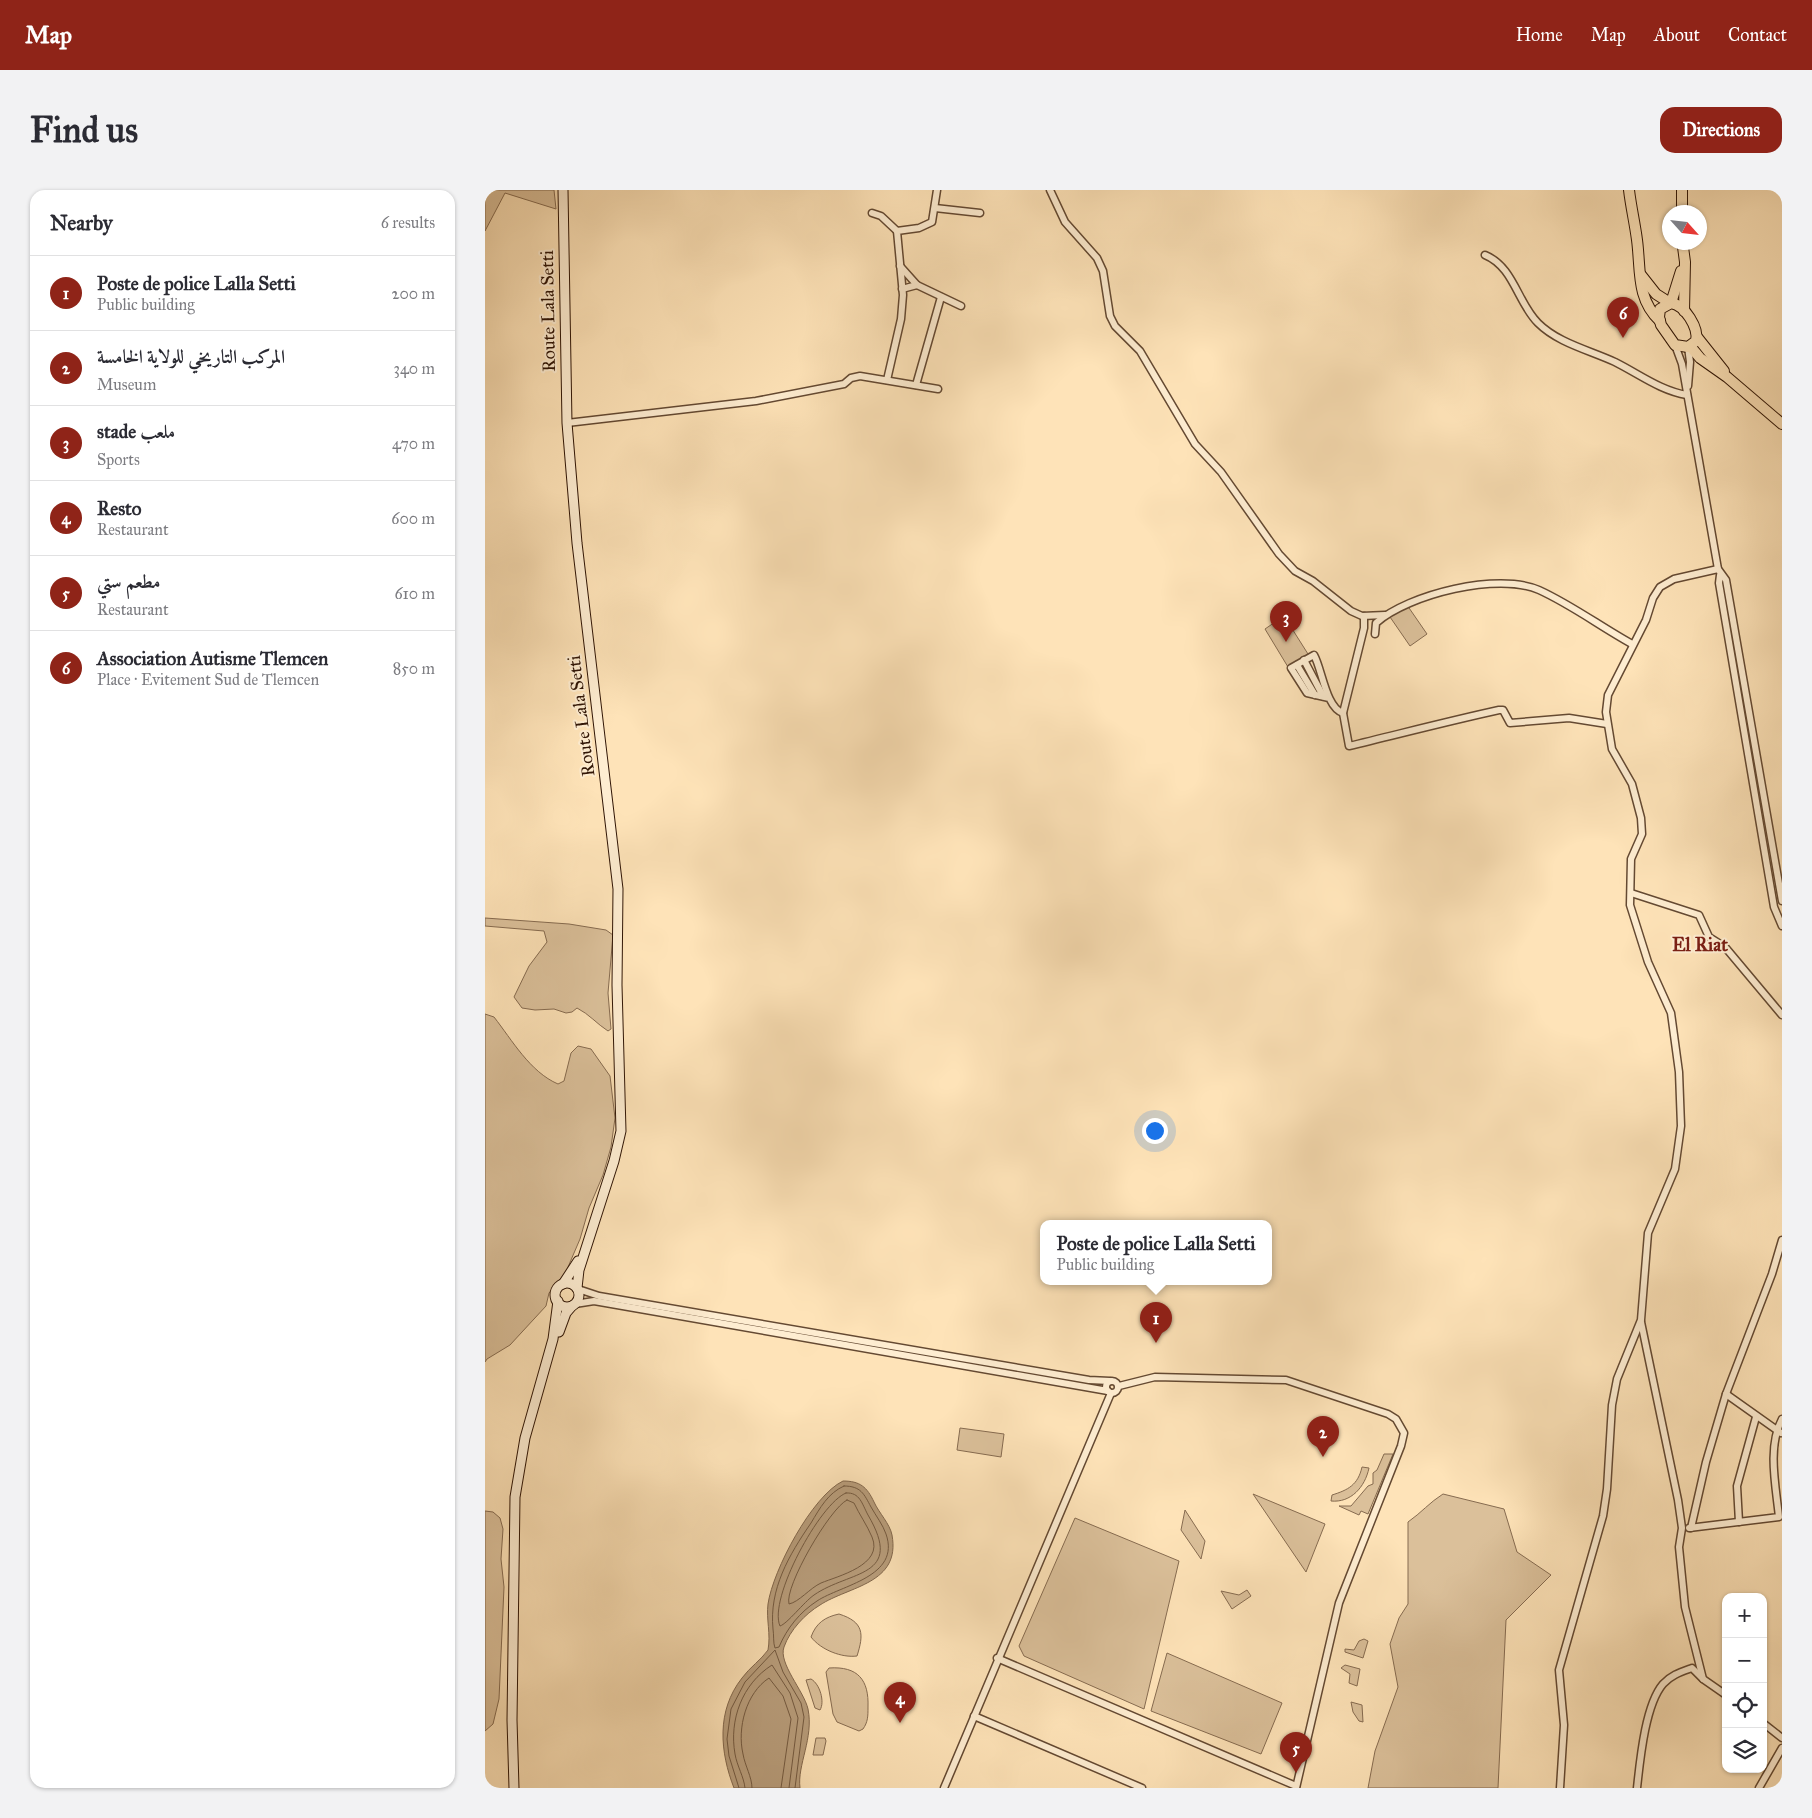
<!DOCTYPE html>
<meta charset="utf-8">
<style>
:root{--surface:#fff;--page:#f2f2f3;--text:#2b2b33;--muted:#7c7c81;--line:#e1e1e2;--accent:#8f2418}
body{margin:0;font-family:"IM FELL Great Primer",Amiri,serif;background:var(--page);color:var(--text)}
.controls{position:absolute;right:15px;bottom:15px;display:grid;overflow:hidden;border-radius:10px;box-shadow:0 1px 4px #0004}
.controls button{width:45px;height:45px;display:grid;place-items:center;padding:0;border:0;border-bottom:1px solid var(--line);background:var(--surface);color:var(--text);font:25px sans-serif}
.compass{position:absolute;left:1177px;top:15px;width:45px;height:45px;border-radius:50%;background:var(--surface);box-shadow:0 1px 4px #0004;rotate:117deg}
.you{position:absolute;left:669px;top:940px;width:18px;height:18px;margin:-12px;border:4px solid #fff;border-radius:50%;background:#1a73e8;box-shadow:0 0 0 8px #1a73e833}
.badge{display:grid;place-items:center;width:32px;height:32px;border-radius:50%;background:var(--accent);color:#fff;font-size:16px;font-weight:700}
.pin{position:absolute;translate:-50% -41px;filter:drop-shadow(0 1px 2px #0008)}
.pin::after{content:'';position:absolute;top:26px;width:18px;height:15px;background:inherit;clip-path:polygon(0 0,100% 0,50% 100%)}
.popup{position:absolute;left:555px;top:1030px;width:232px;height:65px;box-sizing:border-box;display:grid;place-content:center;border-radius:10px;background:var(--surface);filter:drop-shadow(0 1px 4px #0005);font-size:16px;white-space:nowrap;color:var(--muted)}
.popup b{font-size:19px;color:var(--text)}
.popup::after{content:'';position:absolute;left:50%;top:100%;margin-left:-10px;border:10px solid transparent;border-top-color:var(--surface)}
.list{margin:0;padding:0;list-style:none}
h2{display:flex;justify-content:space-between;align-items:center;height:65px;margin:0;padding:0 20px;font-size:21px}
h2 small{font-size:16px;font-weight:400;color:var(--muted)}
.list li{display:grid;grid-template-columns:32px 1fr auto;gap:15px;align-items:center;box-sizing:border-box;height:75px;padding:0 20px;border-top:1px solid var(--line)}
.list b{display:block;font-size:19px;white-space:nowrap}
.list p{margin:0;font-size:16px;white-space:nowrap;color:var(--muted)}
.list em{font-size:16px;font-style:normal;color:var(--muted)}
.icon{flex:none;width:28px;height:28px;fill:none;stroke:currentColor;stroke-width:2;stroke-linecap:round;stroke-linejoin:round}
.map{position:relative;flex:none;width:1297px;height:1598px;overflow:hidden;border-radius:15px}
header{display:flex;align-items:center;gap:30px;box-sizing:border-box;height:70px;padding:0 25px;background:var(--accent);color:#fff}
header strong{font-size:24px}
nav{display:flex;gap:28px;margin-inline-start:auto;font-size:18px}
.intro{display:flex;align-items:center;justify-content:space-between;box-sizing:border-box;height:120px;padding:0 30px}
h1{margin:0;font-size:35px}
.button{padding:12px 22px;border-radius:15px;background:var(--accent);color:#fff;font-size:18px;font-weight:700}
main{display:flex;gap:30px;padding:0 30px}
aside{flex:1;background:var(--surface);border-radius:15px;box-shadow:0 1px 4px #0004}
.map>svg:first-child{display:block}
.green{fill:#dbc09a;stroke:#866b50}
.water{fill:#b89d7b;stroke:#82674c}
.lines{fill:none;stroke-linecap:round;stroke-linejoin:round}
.shore{stroke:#745a40;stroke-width:1}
.minor-casing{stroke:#644932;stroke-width:9}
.secondary-casing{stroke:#311606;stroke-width:11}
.primary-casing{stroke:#311606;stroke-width:12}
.trunk-casing{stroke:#311606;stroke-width:12}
.minor{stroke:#feedd1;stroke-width:6}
.secondary{stroke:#feedd1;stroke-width:9}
.primary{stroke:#fee3b8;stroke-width:10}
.trunk{stroke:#fee3b8;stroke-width:10}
.labels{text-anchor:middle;stroke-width:4;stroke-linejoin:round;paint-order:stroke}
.street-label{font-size:18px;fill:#311606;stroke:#feedd1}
.neighbourhood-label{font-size:19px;font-weight:bold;fill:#7a1f14;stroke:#feedd1}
</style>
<header>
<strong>Map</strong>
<nav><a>Home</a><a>Map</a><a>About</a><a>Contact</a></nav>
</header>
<div class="intro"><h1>Find us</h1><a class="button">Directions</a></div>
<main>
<aside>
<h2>Nearby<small>6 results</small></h2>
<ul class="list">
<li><span class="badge">1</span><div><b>Poste de police Lalla Setti</b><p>Public building</p></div><em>200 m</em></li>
<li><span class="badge">2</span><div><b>المركب التاريخي للولاية الخامسة</b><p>Museum</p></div><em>340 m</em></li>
<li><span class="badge">3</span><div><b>stade ملعب</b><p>Sports</p></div><em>470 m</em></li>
<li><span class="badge">4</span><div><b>Resto</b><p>Restaurant</p></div><em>600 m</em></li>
<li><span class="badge">5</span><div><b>مطعم ستي</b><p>Restaurant</p></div><em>610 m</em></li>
<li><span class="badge">6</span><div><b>Association Autisme Tlemcen</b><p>Place · Evitement Sud de Tlemcen</p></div><em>850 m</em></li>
</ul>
</aside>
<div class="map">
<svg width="1297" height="1598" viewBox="0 0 1297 1598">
<rect width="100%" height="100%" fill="#fee3b8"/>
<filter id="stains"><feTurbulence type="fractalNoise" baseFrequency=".004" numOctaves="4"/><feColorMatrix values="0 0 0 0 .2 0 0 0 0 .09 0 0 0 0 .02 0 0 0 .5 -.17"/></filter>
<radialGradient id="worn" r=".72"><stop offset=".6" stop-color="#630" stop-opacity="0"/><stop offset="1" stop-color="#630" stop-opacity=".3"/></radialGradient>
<g class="green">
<path d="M 0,0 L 69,0 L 71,19 L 20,3 L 0,41 Z"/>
<path d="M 922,415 L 942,444 L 925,456 L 905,427 Z"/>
<path d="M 799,426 L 823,464 L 803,477 L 780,439 Z"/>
<path d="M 0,728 L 84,734 L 121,740 L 128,745 L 123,803 L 126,839 L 123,841 C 112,834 104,824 92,818 L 87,822 L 81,823 L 69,819 L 50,820 L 37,818 L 29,807 L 44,776 L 62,752 L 59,741 L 0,736 Z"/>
<path d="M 0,824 L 9,827 C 27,850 45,882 73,894 L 79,891 L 86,863 L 93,856 L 106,859 L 125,886 L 130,928 L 126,957 L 118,985 L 104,1018 L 95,1049 L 80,1084 L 64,1103 L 61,1116 L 25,1155 L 2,1169 L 0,1172 Z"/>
<path d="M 475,1238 L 519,1244 L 516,1267 L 472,1260 Z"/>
<path d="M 899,1264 L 908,1264 L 883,1324 L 876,1321 L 874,1325 L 854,1316 L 866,1316 L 883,1296 L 888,1294 L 888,1283 L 892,1280 Z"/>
<path d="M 877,1277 L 884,1278 C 880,1297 866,1313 846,1311 L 847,1305 C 863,1300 873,1295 877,1277 Z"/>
<path d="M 768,1304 L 840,1334 L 821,1382 Z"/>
<path d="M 958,1304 L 1019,1319 L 1032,1362 L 1066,1385 L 1021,1430 L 1013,1598 L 883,1598 L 890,1561 L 913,1497 L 905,1454 L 914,1428 L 923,1414 L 923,1332 C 936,1323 945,1312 958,1304 Z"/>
<path d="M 700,1320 L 720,1351 L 716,1369 L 696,1340 Z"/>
<path d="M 0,1321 L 8,1322 L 15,1328 L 18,1339 L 16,1369 L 19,1397 L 14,1509 L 8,1534 L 0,1541 Z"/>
<path d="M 590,1328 L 694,1371 L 659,1519 L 539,1466 L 534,1456 Z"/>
<path d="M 762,1400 L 766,1406 L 747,1419 L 736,1401 L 754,1405 Z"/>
<path d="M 354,1424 C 379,1432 379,1444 372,1466 C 357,1468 336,1460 326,1447 C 331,1433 340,1427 354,1424 Z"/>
<path d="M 879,1449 L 883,1451 L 878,1468 L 860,1462 L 860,1459 L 869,1460 L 874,1451 Z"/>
<path d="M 682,1463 L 797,1513 L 776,1564 L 666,1521 Z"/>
<path d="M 860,1475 L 875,1479 L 872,1496 L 864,1493 L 865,1484 L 856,1478 Z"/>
<path d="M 344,1478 C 373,1476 384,1490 383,1517 C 383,1526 383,1532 378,1539 L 374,1541 L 352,1532 L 348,1524 L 341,1482 Z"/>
<path d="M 326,1489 C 335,1494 340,1512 335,1520 L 330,1518 L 321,1490 Z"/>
<path d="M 866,1512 L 877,1515 L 878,1532 L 874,1531 L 868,1522 Z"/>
<path d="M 331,1548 L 340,1548 L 341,1551 L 338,1565 L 328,1565 Z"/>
</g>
<path class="water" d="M 358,1291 C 375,1291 382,1297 389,1312 C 394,1323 405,1334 407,1345 C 416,1394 364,1396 335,1415 C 320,1424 305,1440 299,1457 C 293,1473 319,1501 323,1519 C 329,1548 312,1575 315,1598 L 249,1598 C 235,1562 231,1521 257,1488 C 265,1477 276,1470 283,1460 C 286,1444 281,1429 283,1414 C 288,1380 327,1306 358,1291 Z"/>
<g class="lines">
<g class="shore">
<path d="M 359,1296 C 376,1296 379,1304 386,1317 C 391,1326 398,1335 401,1344 C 416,1387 356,1395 332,1411 C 315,1422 302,1438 294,1457 L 290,1458 C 288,1453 289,1445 288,1439 C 284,1399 304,1365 326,1333 C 335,1318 343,1303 359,1296 Z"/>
<path d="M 361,1303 C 375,1302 377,1314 383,1325 C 420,1388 365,1380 329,1405 C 319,1412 302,1434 295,1436 C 283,1409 335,1313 361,1303 Z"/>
<path d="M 362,1310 L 369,1313 C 374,1324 382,1335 387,1347 C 399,1375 353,1386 336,1393 C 325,1398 314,1412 304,1414 C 299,1397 345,1318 362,1310 Z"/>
<path d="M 254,1598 L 244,1566 L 242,1549 L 246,1519 L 260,1492 L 290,1460 L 298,1482 L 316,1513 L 319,1527 L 310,1598"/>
<path d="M 260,1598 C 259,1587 252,1576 250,1564 C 244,1530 257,1494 287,1475 L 305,1503 L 313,1528 L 304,1598"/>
<path d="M 267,1598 C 267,1587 260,1576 258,1564 C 252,1538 261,1503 284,1488 L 298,1506 L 306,1529 L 296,1598"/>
</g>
<g class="minor-casing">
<g id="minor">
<path d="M 565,0 L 580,32 L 612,68 L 618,81 L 625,126 L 630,136 L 655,161 L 710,254 L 736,282 L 794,364 L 810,381 L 828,391 L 866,421 L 877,426 L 900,425"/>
<path d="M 450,18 L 495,23"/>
<path d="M 387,23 L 396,26 L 412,41"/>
<path d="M 1000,65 C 1029,77 1032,112 1053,133 C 1073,153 1104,160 1130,172 C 1154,184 1176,201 1202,205"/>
<path d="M 415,76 L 432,95 L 476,116"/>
<path d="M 417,99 L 432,95"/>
<path d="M 1190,155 L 1197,174 L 1233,379 L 1241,390 L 1297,711"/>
<path d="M 1203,157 L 1205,172 L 1203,196"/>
<path d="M 402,190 L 416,129 L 418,105 L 412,41 L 434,38 L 447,32 L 452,0"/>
<path d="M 431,195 L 456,107"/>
<path d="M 82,233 L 271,211 L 359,194 L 366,188 L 375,186 L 453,199"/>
<path d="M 1235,385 L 1234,393 L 1289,717 L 1297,736"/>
<path d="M 879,426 L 879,438 L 858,523 L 864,556 C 914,544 964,531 1014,520 L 1018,520 L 1025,533 L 1084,528 L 1122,534"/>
<path d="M 890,444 L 891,433 C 924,404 1013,382 1054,400 C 1087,415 1116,437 1147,454"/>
<path d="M 819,470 L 838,506"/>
<path d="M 812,475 L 830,505"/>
<path d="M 844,508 L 822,503 L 806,478 L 829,465 C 837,479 841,518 858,523"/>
<path d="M 1146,703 L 1214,725 L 1224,747 L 1240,757 L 1297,825"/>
<path d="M 93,1099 L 114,1106 L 604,1190 L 625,1191"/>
<path d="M 90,1114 L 109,1111 L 623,1201"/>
<path d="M 1156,1132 L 1193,1310 L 1197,1338 L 1194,1357 L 1200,1417 L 1218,1489"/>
<circle cx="627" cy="1197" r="6"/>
<path d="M 634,1196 L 670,1187 L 801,1190 L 903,1224 L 911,1229 L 919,1243 L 916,1256 L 854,1413 L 811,1598"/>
<path d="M 1241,1204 L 1296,1243"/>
<path d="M 1254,1332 L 1252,1296 L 1271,1227"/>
<path d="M 1204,1338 L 1294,1327 C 1291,1297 1282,1257 1297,1229"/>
<path d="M 1206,1338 L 1221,1272 L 1241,1204 L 1287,1084 L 1297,1050"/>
<path d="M 512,1468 L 811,1596"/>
<path d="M 489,1526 L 657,1598"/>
<path d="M 1278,1533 L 1297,1548"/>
<path d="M 459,1598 L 626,1203"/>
<path d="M 1075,1598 L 1079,1535 L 1074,1480 L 1118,1326 L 1122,1299 L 1127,1215 L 1132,1189 L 1156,1130 L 1163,1043 L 1190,979 L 1196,936 L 1194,882 L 1186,823 L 1163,772 L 1145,715 L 1146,669 L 1157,644 L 1156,628 L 1147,594 L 1127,559 L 1121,522 L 1123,505 L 1161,430 L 1168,408 L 1175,397 L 1189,389 L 1233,379"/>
<path d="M 1152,1598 C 1155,1571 1160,1515 1178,1494 C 1186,1485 1196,1482 1207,1478 L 1218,1489 L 1241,1505"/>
<path d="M 1274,1598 L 1297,1558"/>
</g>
</g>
<g class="secondary-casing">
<g id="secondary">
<path d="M 78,0 L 82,233 L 92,353 L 133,699 L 132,795 L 136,941 L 129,971 L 94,1080 L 92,1098"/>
<circle cx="82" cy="1105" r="12"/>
<path d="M 78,1094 L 93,1071"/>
<path d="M 74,1142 L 81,1123 L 87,1116"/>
<path d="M 29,1598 L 27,1530 L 30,1307 L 40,1248 L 68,1149 L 73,1111"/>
</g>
</g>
<g class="primary-casing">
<g id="primary">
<path d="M 1144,0 C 1146,17 1150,34 1152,50 C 1156,80 1151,109 1175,131"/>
<path d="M 1156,85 L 1171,104 L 1185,113"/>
<path d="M 1186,113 C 1200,115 1214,138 1211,151 L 1203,157 L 1190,155 L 1176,135 L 1174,127 L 1175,119 Z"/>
<path d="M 1212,147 L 1239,181"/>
<path d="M 1205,156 L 1215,168 L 1242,187 L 1297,234"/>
</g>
</g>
<g class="trunk-casing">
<g id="trunk">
<path d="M 1197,22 L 1197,0"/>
<path d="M 1198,57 L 1200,72 L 1199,121"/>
<path d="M 1186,113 L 1196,81"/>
</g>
</g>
<use href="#minor" class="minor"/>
<use href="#secondary" class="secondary"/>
<use href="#primary" class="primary"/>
<use href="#trunk" class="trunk"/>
</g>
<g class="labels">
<g class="street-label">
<text transform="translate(63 121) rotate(-91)" y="6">Route Lala Setti</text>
<text transform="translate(96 526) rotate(-97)" y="6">Route Lala Setti</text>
</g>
<g class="neighbourhood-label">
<text x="1215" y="761">El Riat</text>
</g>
</g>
<rect width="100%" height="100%" filter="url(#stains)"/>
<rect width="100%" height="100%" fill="url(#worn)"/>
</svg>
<div class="controls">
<button>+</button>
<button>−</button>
<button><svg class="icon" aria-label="locate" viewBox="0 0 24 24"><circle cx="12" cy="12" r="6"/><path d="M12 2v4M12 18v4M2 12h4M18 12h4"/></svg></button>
<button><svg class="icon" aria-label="layers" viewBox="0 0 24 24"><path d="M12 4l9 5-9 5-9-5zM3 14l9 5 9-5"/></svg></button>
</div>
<svg class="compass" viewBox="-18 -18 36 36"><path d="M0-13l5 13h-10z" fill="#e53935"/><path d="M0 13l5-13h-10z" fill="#7c7c81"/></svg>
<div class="you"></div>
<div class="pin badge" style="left:671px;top:1153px">1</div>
<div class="popup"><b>Poste de police Lalla Setti</b>Public building</div>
<div class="pin badge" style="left:838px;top:1267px">2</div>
<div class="pin badge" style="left:801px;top:452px">3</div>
<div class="pin badge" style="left:415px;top:1533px">4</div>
<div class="pin badge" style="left:811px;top:1583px">5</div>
<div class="pin badge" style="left:1138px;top:148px">6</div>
</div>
</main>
